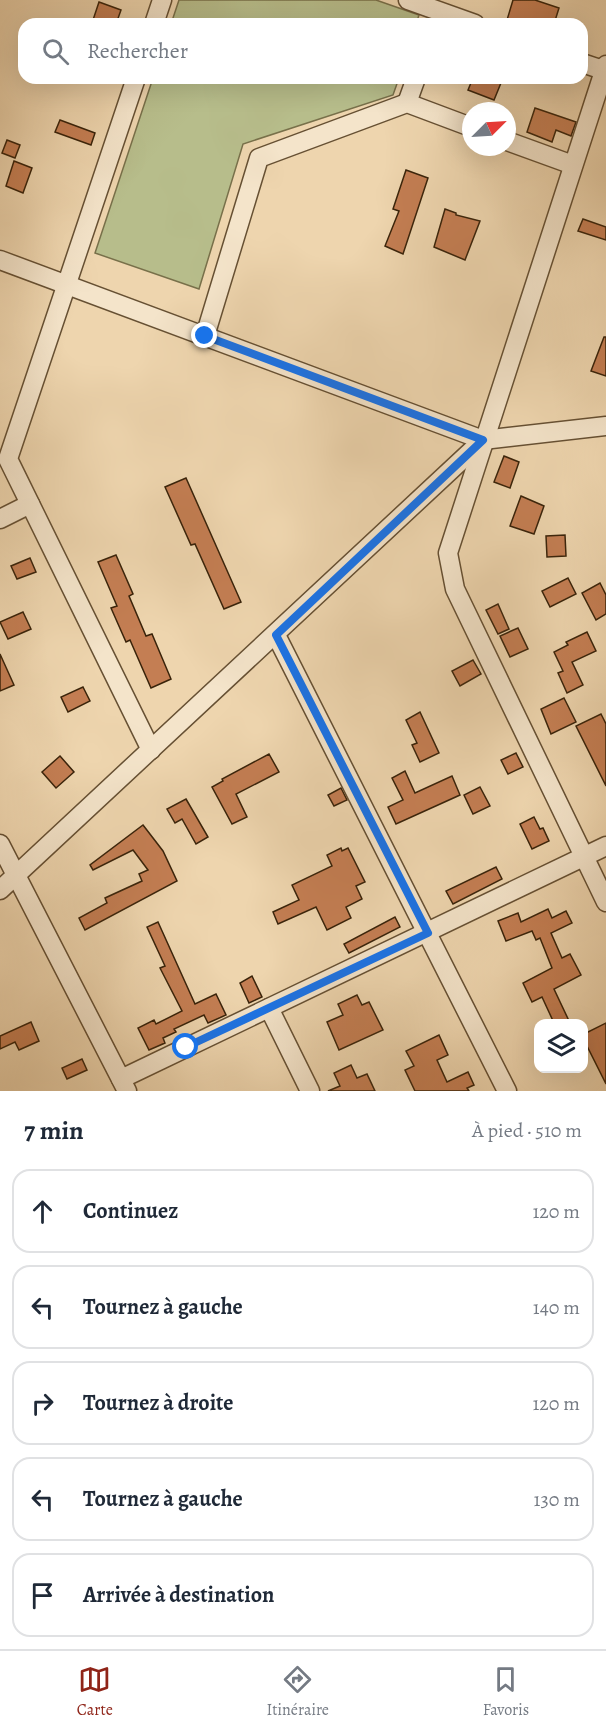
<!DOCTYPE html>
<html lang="fr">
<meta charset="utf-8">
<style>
:root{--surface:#fff;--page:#f6f6f7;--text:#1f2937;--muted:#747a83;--line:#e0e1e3;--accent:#8f2418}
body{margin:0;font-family:Alegreya,serif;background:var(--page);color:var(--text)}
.controls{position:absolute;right:18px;bottom:18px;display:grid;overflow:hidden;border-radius:12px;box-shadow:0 6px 24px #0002}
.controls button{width:54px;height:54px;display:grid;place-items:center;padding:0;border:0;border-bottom:2px solid var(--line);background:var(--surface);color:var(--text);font:30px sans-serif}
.compass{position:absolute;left:462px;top:102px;width:54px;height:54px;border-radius:50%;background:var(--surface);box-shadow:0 6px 24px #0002;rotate:66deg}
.stop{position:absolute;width:18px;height:18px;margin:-14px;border:4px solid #1a73e8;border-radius:50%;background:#fff}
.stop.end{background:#1a73e8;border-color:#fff;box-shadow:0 2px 6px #0008}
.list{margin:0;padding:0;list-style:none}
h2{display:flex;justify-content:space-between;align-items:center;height:78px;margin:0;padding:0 24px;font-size:26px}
h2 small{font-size:20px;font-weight:400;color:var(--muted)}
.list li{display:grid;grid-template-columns:39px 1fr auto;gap:18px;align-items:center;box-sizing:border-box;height:84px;margin:0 12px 12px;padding:0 12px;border:2px solid var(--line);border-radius:18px}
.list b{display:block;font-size:22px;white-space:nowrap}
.list em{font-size:20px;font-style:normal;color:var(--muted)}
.icon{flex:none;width:33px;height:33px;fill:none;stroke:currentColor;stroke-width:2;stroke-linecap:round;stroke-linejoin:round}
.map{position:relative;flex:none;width:606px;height:1091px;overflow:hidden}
.search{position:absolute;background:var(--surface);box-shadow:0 6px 24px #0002;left:18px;right:18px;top:18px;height:66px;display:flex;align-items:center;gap:15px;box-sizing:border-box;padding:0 21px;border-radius:18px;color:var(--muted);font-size:22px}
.sheet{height:558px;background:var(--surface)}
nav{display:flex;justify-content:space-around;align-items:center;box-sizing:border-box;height:84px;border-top:2px solid var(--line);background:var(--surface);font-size:16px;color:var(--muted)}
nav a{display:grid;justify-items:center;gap:3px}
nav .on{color:var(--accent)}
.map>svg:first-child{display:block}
.green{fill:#b7bd8b;stroke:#78704a;stroke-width:1.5}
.building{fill:#c47e53;stroke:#39230a;stroke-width:1.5}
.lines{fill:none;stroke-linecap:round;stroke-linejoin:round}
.minor-casing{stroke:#665033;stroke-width:21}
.minor{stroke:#f4e4ca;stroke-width:18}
.route{stroke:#1a73e8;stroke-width:8}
</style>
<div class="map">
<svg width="606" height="1091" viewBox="0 0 606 1091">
<rect width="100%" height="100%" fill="#eed5ae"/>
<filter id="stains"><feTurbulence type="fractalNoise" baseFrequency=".00333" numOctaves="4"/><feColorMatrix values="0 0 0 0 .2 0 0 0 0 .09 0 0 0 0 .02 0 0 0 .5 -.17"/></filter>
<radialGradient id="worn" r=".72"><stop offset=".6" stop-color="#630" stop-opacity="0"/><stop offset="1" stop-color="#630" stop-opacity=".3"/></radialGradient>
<g class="green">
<path d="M 179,0 L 376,0 L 419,15 L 416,24 L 171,24 Z"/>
<path d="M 153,78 L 399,78 L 393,95 L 243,144 L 199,289 L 95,253 Z"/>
</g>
<g class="building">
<path d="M 513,0 L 535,0 L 559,8 L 554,24 L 519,24 L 507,20 Z"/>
<path d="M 99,2 L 121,10 L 116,24 L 105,24 L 93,20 Z"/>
<path d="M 473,78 L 503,78 L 494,100 L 468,90 Z"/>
<path d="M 535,108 L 576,122 L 571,136 L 556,130 L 552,142 L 527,132 Z"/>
<path d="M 60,120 L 95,133 L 91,145 L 55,132 Z"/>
<path d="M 7,140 L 20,145 L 15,158 L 2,153 Z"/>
<path d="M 14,161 L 32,168 L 23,193 L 6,186 Z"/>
<path d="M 406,170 L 428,178 L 403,254 L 385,246 L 399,211 L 393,209 Z"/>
<path d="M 445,209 L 456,213 L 456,215 L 480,221 L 465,260 L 434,247 Z"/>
<path d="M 583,219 L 606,227 L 606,240 L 578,231 Z"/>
<path d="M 604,337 L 606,337 L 606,376 L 591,371 Z"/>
<path d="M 504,456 L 519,462 L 510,488 L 494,482 Z"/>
<path d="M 186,478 L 241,602 L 224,609 L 195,544 L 191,545 L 165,487 Z"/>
<path d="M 521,496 L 544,506 L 534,534 L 510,526 Z"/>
<path d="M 565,535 L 566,556 L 547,557 L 546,536 Z"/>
<path d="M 116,555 L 133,594 L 129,596 L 146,636 L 152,634 L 171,679 L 151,688 L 130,640 L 126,642 L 111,608 L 117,606 L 98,562 Z"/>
<path d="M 30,558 L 36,572 L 17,579 L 11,566 Z"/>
<path d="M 568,578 L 576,594 L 550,607 L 542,591 Z"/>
<path d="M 600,583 L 606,595 L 606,614 L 596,620 L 582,593 Z"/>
<path d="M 498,604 L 509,629 L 498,634 L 486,610 Z"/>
<path d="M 23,612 L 31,629 L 8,639 L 0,622 Z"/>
<path d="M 518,628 L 528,649 L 510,657 L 500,636 Z"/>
<path d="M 587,632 L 596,651 L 572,662 L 583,685 L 567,693 L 558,673 L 563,671 L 554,652 L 568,645 L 566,642 Z"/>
<path d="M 0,654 L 14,685 L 0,691 Z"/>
<path d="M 473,660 L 481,674 L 460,686 L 452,671 Z"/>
<path d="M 83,687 L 90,701 L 68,712 L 61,697 Z"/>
<path d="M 564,698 L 576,722 L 551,734 L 541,709 Z"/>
<path d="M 420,712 L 439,753 L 420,762 L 412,745 L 417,743 L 406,720 Z"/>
<path d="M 601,714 L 606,724 L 606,786 L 576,726 Z"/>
<path d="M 516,753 L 523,767 L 508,774 L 501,760 Z"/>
<path d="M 269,754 L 279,772 L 236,794 L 247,817 L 232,824 L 212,787 L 223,781 L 222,779 Z"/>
<path d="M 60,756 L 74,772 L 56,788 L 42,772 Z"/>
<path d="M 405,771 L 415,793 L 452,776 L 460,795 L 396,824 L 388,807 L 403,800 L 392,778 Z"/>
<path d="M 480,787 L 490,806 L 473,814 L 464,795 Z"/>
<path d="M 341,788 L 347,800 L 334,806 L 328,795 Z"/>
<path d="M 186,799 L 208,837 L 196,844 L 182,819 L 175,823 L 167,809 Z"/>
<path d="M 534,817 L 540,829 L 543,828 L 549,841 L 532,849 L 520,824 Z"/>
<path d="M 143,825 L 163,851 L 177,881 L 85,930 L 79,918 L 107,903 L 105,898 L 142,881 L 139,874 L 148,870 L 133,850 L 93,870 L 90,865 Z"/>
<path d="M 341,848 L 342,851 L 348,848 L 365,882 L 356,886 L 362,899 L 346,907 L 351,918 L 327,930 L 316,907 L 278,924 L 273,912 L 299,900 L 292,885 L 332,866 L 327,855 Z"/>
<path d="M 496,867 L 502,879 L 453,904 L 446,891 Z"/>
<path d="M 548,909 L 552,918 L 566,911 L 572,923 L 551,933 L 562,958 L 570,954 L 581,975 L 554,989 L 570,1023 L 554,1023 L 542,997 L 532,1002 L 523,983 L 552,968 L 540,938 L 536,940 L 532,931 L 506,941 L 498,921 L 518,913 L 521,922 Z"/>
<path d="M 395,917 L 400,927 L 349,953 L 344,944 Z"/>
<path d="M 158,922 L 195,1004 L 216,994 L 226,1015 L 208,1023 L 204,1015 L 174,1029 L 176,1032 L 163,1038 L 165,1043 L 149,1050 L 138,1028 L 154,1020 L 156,1024 L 182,1011 L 160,968 L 165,966 L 147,927 Z"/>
<path d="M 252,976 L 262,997 L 249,1003 L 240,983 Z"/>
<path d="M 357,995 L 362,1005 L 369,1002 L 383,1030 L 339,1050 L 327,1022 L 343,1015 L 338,1004 Z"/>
<path d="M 31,1022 L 39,1041 L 19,1050 L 15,1042 L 0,1049 L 0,1036 Z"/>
<path d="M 606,1023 L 606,1084 L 584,1040 L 584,1034 Z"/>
<path d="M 439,1035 L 448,1055 L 437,1060 L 447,1082 L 468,1072 L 474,1085 L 467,1088 L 469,1091 L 415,1091 L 405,1070 L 414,1066 L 406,1051 Z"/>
<path d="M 82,1059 L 87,1070 L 67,1079 L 62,1068 Z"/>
<path d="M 351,1065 L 357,1078 L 367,1074 L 375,1091 L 328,1091 L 340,1086 L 334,1073 Z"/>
</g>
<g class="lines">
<g class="minor-casing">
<g id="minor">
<path d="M 408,0 L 475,24"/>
<path d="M 154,24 L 162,0"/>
<path d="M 582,63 L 606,71"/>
<path d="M 606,65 L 448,553 L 455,589 L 606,902"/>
<path d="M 136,78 L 8,459 L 151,750"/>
<path d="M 407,103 L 416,78"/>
<path d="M 507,141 L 573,165"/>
<path d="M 0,260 L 483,440 L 606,426"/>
<path d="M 205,336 L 259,158 L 407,103 L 471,127"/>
<path d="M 0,519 L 30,504"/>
<path d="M 276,635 L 507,1091"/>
<path d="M 0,844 L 127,1091"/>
<path d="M 0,890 L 482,441"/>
<path d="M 269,1008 L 310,1091"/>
<path d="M 121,1079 L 606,846"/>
</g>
</g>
<use href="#minor" class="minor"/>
</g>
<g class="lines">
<path class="route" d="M 186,1047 L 428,933 L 276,635 L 483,440 L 205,336"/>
</g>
<rect width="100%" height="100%" filter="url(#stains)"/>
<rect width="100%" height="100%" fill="url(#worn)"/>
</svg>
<div class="controls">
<button><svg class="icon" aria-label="layers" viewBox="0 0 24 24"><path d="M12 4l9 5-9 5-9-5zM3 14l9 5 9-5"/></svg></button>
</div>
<svg class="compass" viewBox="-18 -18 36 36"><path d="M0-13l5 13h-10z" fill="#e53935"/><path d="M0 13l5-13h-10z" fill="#747a83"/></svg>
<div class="stop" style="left:186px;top:1047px"></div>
<div class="stop end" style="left:205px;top:336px"></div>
<div class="search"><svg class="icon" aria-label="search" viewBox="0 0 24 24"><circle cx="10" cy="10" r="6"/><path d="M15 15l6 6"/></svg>Rechercher</div>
</div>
<section class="sheet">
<h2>7 min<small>À pied · 510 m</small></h2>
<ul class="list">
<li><svg class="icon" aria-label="ahead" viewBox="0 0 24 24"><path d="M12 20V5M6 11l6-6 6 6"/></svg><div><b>Continuez</b></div><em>120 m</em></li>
<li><svg class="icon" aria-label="left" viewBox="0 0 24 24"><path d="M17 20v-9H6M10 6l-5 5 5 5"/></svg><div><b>Tournez à gauche</b></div><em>140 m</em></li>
<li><svg class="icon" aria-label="right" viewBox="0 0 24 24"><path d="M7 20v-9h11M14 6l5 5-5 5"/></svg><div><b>Tournez à droite</b></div><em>120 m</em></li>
<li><svg class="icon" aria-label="left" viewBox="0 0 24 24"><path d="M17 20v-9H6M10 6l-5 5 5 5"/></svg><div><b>Tournez à gauche</b></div><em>130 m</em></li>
<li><svg class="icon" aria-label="arrive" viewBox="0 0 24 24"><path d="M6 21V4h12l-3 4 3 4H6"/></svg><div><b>Arrivée à destination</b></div></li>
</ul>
</section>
<nav>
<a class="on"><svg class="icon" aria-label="map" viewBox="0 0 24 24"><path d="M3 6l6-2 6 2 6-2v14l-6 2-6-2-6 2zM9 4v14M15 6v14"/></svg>Carte</a>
<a><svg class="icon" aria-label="directions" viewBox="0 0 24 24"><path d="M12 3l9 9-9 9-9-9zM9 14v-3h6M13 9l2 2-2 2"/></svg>Itinéraire</a>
<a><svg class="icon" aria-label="saved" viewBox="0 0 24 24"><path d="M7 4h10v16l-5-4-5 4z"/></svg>Favoris</a>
</nav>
